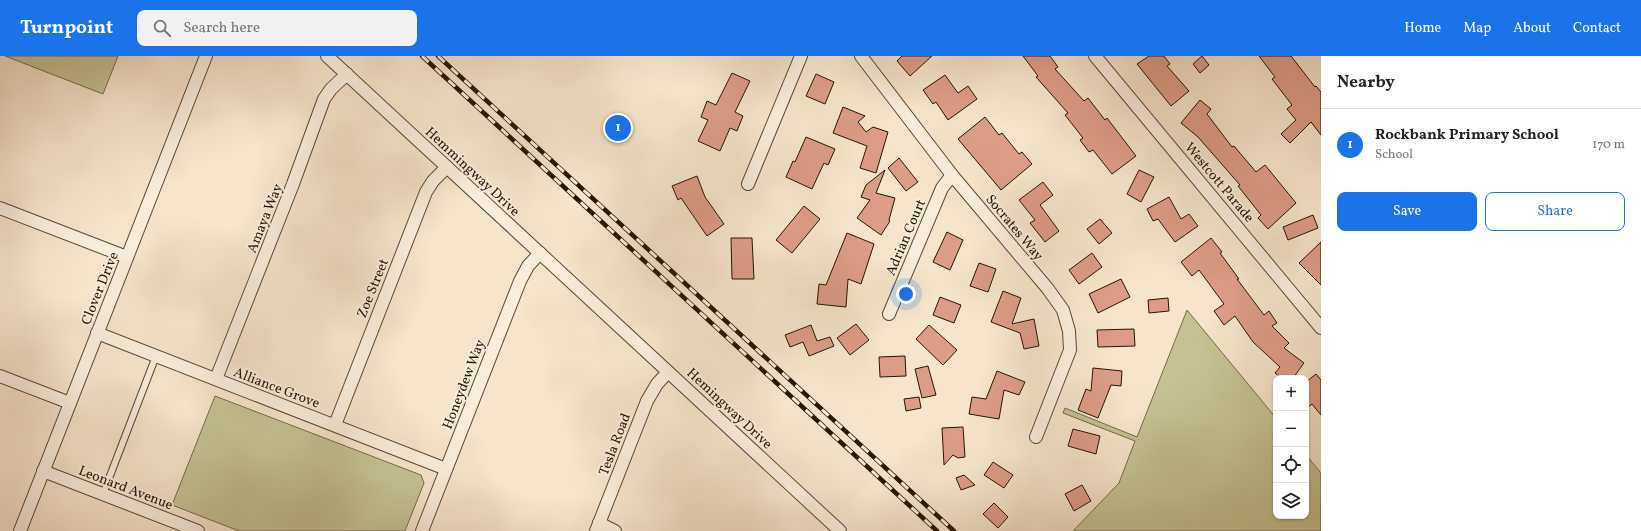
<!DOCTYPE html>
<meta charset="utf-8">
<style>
:root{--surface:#fff;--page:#f2f2f2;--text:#222;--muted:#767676;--line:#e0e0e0;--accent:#1a73e8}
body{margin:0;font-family:Vollkorn,serif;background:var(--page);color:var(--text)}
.controls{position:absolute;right:12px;bottom:12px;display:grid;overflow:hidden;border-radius:8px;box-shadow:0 1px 3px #0004}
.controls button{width:36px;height:36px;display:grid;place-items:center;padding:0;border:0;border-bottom:1px solid var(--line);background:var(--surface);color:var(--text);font:20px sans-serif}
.you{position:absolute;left:906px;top:238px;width:14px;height:14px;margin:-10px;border:3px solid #fff;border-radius:50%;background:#1a73e8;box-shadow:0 0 0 6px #1a73e833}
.badge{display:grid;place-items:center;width:26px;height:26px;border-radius:50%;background:var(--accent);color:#fff;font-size:13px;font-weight:700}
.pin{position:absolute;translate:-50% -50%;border:2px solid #fff;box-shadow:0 1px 4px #0006}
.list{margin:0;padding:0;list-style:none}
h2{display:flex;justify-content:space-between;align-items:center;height:52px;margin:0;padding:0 16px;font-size:17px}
h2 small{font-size:13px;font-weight:400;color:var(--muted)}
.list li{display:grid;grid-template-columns:26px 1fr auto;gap:12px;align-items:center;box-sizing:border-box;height:72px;padding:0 16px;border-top:1px solid var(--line)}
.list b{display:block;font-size:15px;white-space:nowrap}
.list p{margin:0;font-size:13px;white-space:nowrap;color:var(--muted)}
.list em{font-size:13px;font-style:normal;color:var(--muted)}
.actions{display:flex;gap:8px;padding:12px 16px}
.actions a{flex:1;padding:9px 0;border:1px solid var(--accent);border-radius:8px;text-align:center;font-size:14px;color:var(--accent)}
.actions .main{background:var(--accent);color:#fff}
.icon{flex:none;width:22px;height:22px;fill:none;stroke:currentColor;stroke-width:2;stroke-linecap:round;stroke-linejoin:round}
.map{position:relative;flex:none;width:1321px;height:475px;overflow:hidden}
header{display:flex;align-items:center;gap:24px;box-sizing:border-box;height:56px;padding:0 20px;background:var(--accent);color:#fff}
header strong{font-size:19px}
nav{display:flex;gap:22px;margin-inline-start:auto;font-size:14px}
.search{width:280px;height:36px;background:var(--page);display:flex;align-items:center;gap:10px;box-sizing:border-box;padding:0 14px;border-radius:8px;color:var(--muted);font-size:15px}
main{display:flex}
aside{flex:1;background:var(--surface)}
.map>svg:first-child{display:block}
.green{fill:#c4c292;stroke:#756c49}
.building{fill:#dd9c86;stroke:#261500}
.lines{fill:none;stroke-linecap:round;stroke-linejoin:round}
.lane-casing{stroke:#5a4933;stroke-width:8}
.street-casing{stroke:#5a4933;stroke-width:14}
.lane{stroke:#f9eedd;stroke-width:6}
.street{stroke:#f9eedd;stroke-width:12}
.rail-casing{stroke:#261500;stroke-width:4.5}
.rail{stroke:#f9eedd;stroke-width:3;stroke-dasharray:9;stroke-linecap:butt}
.labels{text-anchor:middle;stroke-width:4;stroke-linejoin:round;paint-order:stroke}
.street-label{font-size:14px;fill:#261500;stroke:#f9eedd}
</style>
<header>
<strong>Turnpoint</strong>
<div class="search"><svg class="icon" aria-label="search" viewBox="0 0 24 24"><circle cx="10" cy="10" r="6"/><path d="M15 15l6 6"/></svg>Search here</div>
<nav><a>Home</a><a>Map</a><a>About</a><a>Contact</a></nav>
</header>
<main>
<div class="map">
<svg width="1321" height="475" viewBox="0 0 1321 475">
<rect width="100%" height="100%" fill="#f6e5cb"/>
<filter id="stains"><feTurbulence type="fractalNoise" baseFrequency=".005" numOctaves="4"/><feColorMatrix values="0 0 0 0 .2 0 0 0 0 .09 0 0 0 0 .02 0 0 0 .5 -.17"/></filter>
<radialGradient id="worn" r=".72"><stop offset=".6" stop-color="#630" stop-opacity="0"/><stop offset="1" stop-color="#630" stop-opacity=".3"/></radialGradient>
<g class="green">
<path d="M 5,0 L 118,0 L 103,38 Z"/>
<path d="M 1187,254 L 1276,362 L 1276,460 L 1306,460 L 1306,399 L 1321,417 L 1321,475 L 1073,475 L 1119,427 L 1135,385 L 1063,357 L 1065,352 L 1137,381 Z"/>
<path d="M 215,340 L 421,419 L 424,427 L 405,475 L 239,475 L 172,449 Z"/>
</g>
<g class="building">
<path d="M 902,0 L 932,0 L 910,20 L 897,5 Z"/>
<path d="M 1023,0 L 1050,0 L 1058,11 L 1055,13 L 1084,45 L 1088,42 L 1105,64 L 1107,62 L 1136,100 L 1112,118 L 1093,94 L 1089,96 L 1080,84 L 1083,82 L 1065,59 L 1068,57 L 1036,21 L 1038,20 Z"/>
<path d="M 1149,0 L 1164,0 L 1170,8 L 1167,10 L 1189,35 L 1171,50 L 1137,8 Z"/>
<path d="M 1202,0 L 1209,9 L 1200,17 L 1193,8 Z"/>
<path d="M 1259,0 L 1291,0 L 1315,31 L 1316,30 L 1321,36 L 1321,79 L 1311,66 L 1290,87 L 1281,78 L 1296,64 L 1287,53 L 1292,49 L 1272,23 L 1275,21 Z"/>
<path d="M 732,17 L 750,25 L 735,56 L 743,60 L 737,75 L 730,72 L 720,95 L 698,85 L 708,64 L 701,61 L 707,45 L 716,49 Z"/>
<path d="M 816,18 L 834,26 L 825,48 L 806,40 Z"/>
<path d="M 945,19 L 958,37 L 968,30 L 977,43 L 948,64 L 936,46 L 933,48 L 923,34 Z"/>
<path d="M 1200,44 L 1211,53 L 1207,58 L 1232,91 L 1234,90 L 1256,116 L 1265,109 L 1296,147 L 1268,173 L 1258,162 L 1261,159 L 1238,130 L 1240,129 L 1198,81 L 1181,67 Z"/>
<path d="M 843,51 L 865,60 L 858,66 L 866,76 L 873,71 L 888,76 L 876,117 L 860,112 L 867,90 L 833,77 Z"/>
<path d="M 985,61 L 999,79 L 1002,77 L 1019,98 L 1022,96 L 1032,108 L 1001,134 L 958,83 Z"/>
<path d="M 806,81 L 835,93 L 828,109 L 824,107 L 812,133 L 786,121 L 793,105 L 795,106 Z"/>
<path d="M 899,102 L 918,126 L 906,135 L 888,112 Z"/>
<path d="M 885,114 L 876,137 L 895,142 L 889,164 L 890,165 L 881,179 L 857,162 L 870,144 L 861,141 L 866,129 Z"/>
<path d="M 1139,114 L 1154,121 L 1141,146 L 1127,138 Z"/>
<path d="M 697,120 L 705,141 L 724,168 L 707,180 L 681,142 L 678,144 L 672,130 Z"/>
<path d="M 1043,126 L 1053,139 L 1040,149 L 1059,175 L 1045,186 L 1030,167 L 1035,164 L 1019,144 Z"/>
<path d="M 1169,141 L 1181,163 L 1189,158 L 1198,170 L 1175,186 L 1158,163 L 1153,165 L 1147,153 Z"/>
<path d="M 804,150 L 820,163 L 792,197 L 776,184 Z"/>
<path d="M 1313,159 L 1318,172 L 1288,184 L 1283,171 Z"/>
<path d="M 1100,163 L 1112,177 L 1099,188 L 1087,173 Z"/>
<path d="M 947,176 L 963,184 L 950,214 L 933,206 Z"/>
<path d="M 847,177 L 874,188 L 861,228 L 848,223 L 846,251 L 817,248 L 819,228 L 826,229 Z"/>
<path d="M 731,182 L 752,182 L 754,223 L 732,223 Z"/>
<path d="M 1211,182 L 1222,196 L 1220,197 L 1239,223 L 1237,223 L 1264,259 L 1269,255 L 1277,267 L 1272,270 L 1289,287 L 1284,292 L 1304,307 L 1293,322 L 1282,322 L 1275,317 L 1280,311 L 1253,286 L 1235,260 L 1224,269 L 1214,255 L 1224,248 L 1199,214 L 1192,220 L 1181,206 Z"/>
<path d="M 1321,186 L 1321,229 L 1299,207 Z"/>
<path d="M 1092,197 L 1102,211 L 1079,228 L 1069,214 Z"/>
<path d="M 979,207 L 996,213 L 988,236 L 970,230 Z"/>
<path d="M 1121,223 L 1130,241 L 1098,257 L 1089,238 Z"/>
<path d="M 1003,235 L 1021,242 L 1012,268 L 1034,263 L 1039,290 L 1024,293 L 1020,277 L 991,266 Z"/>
<path d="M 940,241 L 961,249 L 954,267 L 933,259 Z"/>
<path d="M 1168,242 L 1169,255 L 1149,257 L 1148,244 Z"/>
<path d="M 856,268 L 869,284 L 850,299 L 837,282 Z"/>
<path d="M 811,269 L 817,285 L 830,281 L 834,290 L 809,300 L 803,286 L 790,291 L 785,279 Z"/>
<path d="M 929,269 L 957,294 L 943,309 L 916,283 Z"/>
<path d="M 1134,273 L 1135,290 L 1098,291 L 1097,274 Z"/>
<path d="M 905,300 L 906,320 L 880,321 L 879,301 Z"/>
<path d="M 928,310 L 936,339 L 922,342 L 915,313 Z"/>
<path d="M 1093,312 L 1122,315 L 1121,330 L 1111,329 L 1098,362 L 1078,354 L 1086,333 L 1091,335 Z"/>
<path d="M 997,315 L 1025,326 L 1019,339 L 1004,334 L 999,363 L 969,358 L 972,341 L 986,343 Z"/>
<path d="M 1316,318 L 1321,324 L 1321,359 L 1312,348 L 1306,353 L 1306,326 Z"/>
<path d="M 919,341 L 921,352 L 906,355 L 904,343 Z"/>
<path d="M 963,371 L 965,401 L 958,402 L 953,399 L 944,409 L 942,372 Z"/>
<path d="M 1073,373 L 1100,380 L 1096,398 L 1068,390 Z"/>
<path d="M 993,406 L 1013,419 L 1004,432 L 984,419 Z"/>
<path d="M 964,419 L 975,429 L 961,434 L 956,422 Z"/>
<path d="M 1082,429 L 1091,445 L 1074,455 L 1065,438 Z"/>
<path d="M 994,447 L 1008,461 L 998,472 L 983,458 Z"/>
</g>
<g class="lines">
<g class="lane-casing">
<path id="lane" d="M 103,438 L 156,300"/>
</g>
<g class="street-casing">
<g id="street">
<path d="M 327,0 L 840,475"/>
<path d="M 861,0 L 952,119 L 1048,233 L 1063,254 L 1069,275 L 1070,294 L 1036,381"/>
<path d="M 1095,0 L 1321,272"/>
<path d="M 748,128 L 801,0"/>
<path d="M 0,152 L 127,201"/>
<path d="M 889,258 L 942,132 L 952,119"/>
<path d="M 97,277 L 446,413"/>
<path d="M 0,320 L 70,347"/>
<path d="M 216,323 L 293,128 L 324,43 L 331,33 L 347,18"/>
<path d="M 335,369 L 426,136 L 433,125 L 447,111"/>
<path d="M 43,415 L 198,475"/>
<path d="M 599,467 L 615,475"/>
<path d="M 20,475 L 206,0"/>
<path d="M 422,475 L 520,225 L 528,210 L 540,197"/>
<path d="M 596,475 L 647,345 L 657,328 L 668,316"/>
</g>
</g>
<use href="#lane" class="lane"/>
<use href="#street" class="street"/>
<g class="rail-casing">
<g id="rail">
<path d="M 422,0 L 937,475"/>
<path d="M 438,0 L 954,475"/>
</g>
</g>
<use href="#rail" class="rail"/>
</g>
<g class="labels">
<g class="street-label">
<text transform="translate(473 115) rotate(43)" y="5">Hemmingway Drive</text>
<text transform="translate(1220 126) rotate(50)" y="5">Westcott Parade</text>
<text transform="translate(264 162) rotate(-68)" y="5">Amaya Way</text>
<text transform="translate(1015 171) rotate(50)" y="5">Socrates Way</text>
<text transform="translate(905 181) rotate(-67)" y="5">Adrian Court</text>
<text transform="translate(99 232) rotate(-68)" y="5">Clover Drive</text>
<text transform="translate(372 232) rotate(-68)" y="5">Zoe Street</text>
<text transform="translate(463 328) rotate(-69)" y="5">Honeydew Way</text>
<text transform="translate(277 331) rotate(21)" y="5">Alliance Grove</text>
<text transform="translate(730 352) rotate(43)" y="5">Hemingway Drive</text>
<text transform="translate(614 388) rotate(-69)" y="5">Tesla Road</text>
<text transform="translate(126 431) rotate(21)" y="5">Leonard Avenue</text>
</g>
</g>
<rect width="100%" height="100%" filter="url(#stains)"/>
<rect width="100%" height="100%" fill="url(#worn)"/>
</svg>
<div class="controls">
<button>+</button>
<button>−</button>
<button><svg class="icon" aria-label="locate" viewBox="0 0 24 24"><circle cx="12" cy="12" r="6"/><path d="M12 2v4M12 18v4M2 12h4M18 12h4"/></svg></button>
<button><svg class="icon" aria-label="layers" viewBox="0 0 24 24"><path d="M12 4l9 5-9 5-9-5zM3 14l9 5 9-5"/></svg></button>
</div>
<div class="you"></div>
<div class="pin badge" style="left:618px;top:72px">1</div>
</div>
<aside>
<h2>Nearby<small></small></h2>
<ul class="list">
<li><span class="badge">1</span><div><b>Rockbank Primary School</b><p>School</p></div><em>170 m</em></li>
</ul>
<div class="actions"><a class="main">Save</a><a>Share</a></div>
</aside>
</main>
